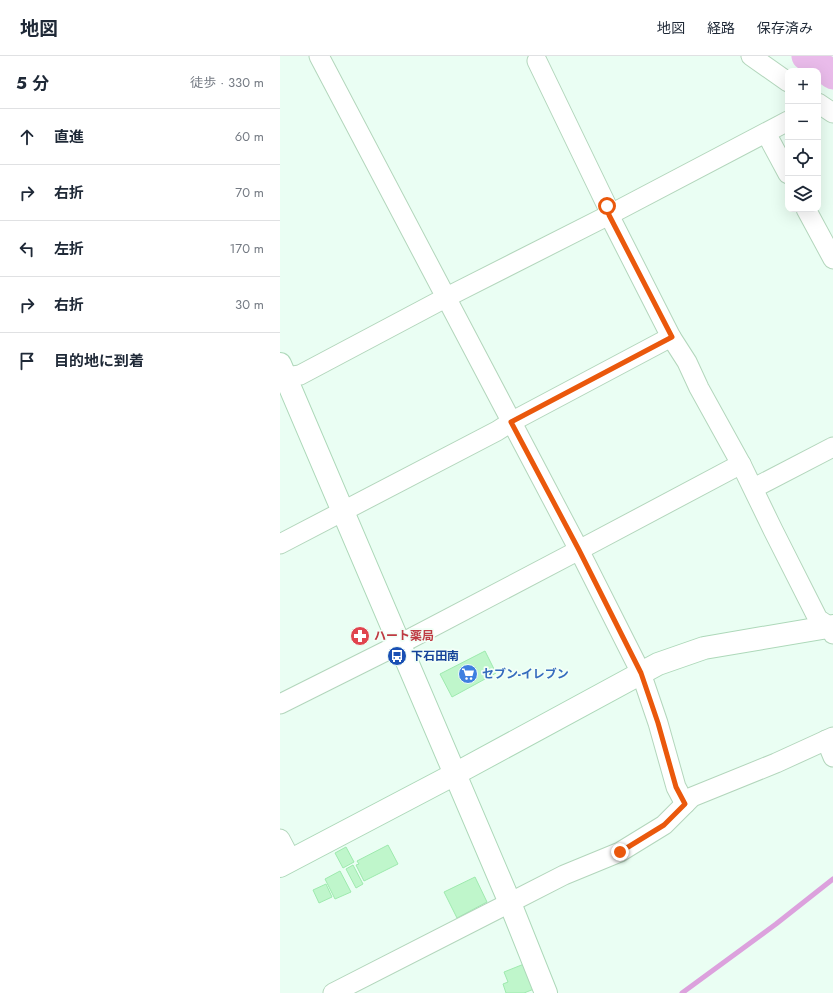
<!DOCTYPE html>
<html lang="ja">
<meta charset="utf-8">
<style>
:root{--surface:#fff;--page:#f6f6f7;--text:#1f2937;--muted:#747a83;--line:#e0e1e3}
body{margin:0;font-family:Jost,"Noto Sans JP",sans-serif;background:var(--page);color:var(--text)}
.controls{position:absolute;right:12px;top:12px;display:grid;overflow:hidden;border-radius:8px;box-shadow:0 4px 16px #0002}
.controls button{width:36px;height:36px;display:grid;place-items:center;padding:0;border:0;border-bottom:1px solid var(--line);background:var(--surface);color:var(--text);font:20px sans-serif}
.stop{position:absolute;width:12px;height:12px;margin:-9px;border:3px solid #ea580c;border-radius:50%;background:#fff}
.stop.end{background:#ea580c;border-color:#fff;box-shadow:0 1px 4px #0008}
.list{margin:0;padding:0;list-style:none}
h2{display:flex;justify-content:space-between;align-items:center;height:52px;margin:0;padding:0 16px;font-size:17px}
h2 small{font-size:13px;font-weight:400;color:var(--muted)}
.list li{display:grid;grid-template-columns:26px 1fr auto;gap:12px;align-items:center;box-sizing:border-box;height:56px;padding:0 16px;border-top:1px solid var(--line)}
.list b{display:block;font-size:15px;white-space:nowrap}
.list em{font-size:13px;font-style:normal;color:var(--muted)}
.icon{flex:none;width:22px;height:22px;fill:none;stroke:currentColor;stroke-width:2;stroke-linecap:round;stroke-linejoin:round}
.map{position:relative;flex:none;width:553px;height:937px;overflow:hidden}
header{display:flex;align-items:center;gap:24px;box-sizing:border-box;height:56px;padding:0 20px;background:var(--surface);border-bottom:1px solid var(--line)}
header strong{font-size:19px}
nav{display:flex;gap:22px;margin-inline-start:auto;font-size:14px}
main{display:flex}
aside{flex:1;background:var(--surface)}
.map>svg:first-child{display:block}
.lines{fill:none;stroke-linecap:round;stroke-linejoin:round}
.stream{stroke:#dca1dd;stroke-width:5}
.river{stroke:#e9bbea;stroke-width:29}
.building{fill:#bff6cb;stroke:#9eeaae}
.street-casing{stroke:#b3d6bc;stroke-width:21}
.secondary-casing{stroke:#add8b9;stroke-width:24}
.street{stroke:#fff;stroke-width:19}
.secondary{stroke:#fff;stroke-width:22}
.route{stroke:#ea580c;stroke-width:5}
.labels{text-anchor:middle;stroke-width:3.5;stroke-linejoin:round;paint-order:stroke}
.health-label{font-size:12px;font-weight:bold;fill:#be3a42;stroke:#f2fff7;text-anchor:start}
.transit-label{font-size:12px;font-weight:bold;fill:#164399;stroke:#f2fff7;text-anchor:start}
.shop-label{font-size:12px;font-weight:bold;fill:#366cbe;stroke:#f2fff7;text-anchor:start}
</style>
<header>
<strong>地図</strong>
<nav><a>地図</a><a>経路</a><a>保存済み</a></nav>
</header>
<main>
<aside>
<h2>5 分<small>徒歩 · 330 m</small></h2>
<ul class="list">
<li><svg class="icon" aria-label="ahead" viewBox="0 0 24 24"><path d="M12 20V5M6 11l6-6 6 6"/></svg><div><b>直進</b></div><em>60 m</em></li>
<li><svg class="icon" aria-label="right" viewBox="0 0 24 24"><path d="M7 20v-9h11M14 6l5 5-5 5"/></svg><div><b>右折</b></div><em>70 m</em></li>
<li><svg class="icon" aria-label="left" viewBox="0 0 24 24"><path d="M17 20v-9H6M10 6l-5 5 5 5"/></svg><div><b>左折</b></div><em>170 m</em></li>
<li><svg class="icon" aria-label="right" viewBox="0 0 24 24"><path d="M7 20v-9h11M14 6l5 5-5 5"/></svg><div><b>右折</b></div><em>30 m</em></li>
<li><svg class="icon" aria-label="arrive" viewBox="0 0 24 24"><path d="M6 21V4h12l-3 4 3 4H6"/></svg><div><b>目的地に到着</b></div></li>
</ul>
</aside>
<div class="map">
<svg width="553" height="937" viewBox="0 0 553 937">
<rect width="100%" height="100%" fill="#eafef3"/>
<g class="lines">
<path class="stream" d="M 402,937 L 496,868 L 553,823"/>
<path class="river" d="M 526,0 L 553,19"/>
</g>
<g class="building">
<path d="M 205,595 L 216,617 L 172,641 L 160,618 Z"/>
<path d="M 108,789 L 118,808 L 84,825 L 76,809 L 79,808 L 77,805 Z"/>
<path d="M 66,791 L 74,806 L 63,812 L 55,797 Z"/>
<path d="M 73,809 L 83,828 L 76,832 L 66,813 Z"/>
<path d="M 60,815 L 71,836 L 55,843 L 45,823 Z"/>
<path d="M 195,821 L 207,846 L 177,862 L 164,836 Z"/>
<path d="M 46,828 L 52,841 L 39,847 L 33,834 Z"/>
<path d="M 244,908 L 254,933 L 244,937 L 226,937 L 223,928 L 228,926 L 224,916 Z"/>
</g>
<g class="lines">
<g class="street-casing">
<g id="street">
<path d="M 39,0 L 299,494 L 461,408"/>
<path d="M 471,0 L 508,26"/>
<path d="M 257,5 L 327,150 L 329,159 L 391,281 L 407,306 L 419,332 L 461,408 L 493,474 L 538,563 L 550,571 L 553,578"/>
<path d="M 538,47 L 553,57"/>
<path d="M 486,77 L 508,118"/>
<path d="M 526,153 L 553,203"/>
<path d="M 0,324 L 6,321 L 20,319 L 167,241 L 329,159 L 508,65"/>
<path d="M 474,432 L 553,391"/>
<path d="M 0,488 L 217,375 L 231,366 L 391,281"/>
<path d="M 0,648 L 120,588 L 299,494 L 361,617 L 378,667 L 396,731 L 405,748"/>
<path d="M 546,684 L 553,701"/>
<path d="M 0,783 L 11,804"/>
<path d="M 53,937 L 284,819 L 340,796 L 384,769 L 412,741 L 496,707 L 553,681"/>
</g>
</g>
<g class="secondary-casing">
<g id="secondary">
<path d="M 0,308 L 230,847 L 266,937"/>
<path d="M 0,810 L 175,718 L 378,608 L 424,592 L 553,570"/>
</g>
</g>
<use href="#street" class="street"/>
<use href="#secondary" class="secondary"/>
</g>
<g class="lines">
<path class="route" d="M 327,150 L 329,159 L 392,281 L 231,366 L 299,494 L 361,617 L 378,667 L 396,731 L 405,748 L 384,769 L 340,796"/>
</g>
<defs>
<g id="pharmacy-disc" transform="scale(1)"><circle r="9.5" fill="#e0444e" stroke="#f2fff7"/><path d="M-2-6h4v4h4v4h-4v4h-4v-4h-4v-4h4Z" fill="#fff"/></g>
<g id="bus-disc" transform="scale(1)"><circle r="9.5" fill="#1a4fb4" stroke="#f2fff7"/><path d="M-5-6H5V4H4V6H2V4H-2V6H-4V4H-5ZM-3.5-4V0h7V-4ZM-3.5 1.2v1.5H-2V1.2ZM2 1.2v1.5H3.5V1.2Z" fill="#fff"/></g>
<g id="supermarket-disc" transform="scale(1)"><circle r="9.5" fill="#3f7fe0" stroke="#f2fff7"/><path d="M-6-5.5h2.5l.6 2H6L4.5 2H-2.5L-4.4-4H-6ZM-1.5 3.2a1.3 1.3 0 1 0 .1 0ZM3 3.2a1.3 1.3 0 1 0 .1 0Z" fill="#fff"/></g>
</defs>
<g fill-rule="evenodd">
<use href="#pharmacy-disc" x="80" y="580"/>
<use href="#bus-disc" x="117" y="600"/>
<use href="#supermarket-disc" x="188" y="618"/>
</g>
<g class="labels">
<g class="health-label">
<text x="94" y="584">ハート薬局</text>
</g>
<g class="transit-label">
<text x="131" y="604">下石田南</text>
</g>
<g class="shop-label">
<text x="202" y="622">セブン-イレブン</text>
</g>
</g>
</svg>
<div class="controls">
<button>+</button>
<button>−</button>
<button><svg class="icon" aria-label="locate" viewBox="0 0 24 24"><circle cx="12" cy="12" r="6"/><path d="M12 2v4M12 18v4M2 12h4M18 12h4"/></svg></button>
<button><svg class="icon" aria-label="layers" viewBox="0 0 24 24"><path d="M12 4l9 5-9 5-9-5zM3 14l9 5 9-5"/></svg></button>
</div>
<div class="stop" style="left:327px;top:150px"></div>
<div class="stop end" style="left:340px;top:796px"></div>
</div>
</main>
